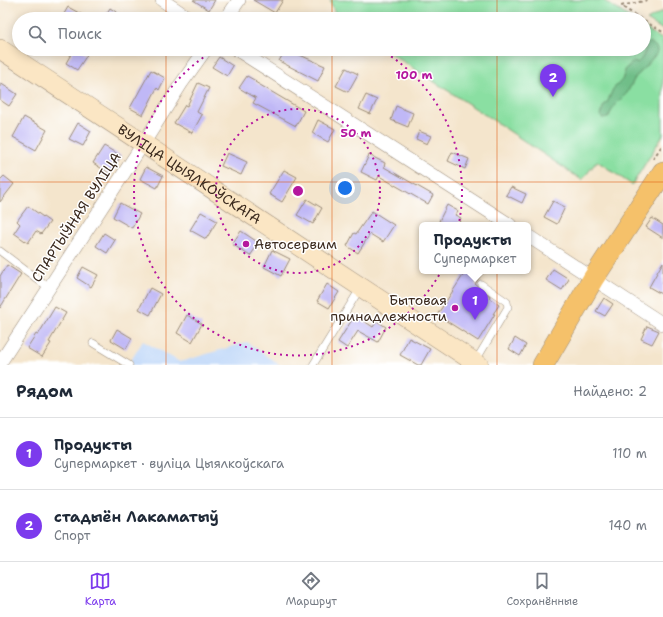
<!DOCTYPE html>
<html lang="ru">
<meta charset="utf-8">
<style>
:root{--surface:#fff;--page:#f2f2f3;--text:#1f2937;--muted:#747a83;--line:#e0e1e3;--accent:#7c3aed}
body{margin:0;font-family:"Shantell Sans",sans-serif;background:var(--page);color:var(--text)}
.you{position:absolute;left:345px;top:188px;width:14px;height:14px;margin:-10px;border:3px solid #fff;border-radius:50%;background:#1a73e8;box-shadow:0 0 0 6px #1a73e833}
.badge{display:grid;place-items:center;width:26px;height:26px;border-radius:50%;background:var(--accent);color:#fff;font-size:13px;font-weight:700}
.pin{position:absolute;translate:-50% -33px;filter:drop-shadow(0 1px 2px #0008)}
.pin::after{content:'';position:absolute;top:21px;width:14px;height:12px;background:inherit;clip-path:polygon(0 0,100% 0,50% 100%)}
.popup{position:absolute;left:419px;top:222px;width:112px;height:52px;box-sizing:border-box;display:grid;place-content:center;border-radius:6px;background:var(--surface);filter:drop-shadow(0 1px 3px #0005);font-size:13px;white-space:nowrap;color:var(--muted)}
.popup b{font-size:15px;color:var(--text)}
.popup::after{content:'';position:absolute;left:50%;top:100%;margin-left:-8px;border:8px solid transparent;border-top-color:var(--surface)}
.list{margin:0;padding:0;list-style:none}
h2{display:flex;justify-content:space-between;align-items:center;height:52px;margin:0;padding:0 16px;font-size:17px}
h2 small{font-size:13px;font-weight:400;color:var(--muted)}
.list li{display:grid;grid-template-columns:26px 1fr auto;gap:12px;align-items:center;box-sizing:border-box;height:72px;padding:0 16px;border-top:1px solid var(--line)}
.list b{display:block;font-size:15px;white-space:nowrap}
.list p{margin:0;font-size:13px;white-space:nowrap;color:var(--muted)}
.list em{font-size:13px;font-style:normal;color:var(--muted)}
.icon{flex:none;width:22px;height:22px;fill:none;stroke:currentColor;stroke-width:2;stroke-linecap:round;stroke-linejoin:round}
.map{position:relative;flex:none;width:663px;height:365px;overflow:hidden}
.search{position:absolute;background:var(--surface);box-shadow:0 2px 10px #0003;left:12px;right:12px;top:12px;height:44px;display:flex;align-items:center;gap:10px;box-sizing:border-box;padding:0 14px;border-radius:22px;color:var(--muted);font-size:15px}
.sheet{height:196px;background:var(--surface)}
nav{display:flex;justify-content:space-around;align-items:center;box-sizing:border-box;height:56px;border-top:1px solid var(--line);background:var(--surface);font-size:11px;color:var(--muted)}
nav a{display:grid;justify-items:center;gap:2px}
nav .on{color:var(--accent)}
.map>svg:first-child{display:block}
.built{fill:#c8ddf9}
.green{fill:#8adfa2;stroke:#628460}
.forest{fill:#6fbe88;stroke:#557453}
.building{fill:#c0b8f6}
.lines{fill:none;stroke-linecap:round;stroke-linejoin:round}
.lane-casing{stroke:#988875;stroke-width:8}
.street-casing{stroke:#988875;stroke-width:14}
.secondary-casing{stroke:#988875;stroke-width:20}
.primary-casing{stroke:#988875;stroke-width:22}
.path{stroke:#988875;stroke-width:2;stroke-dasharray:3 3;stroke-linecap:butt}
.lane{stroke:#fff;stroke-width:7}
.street{stroke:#fff;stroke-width:13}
.secondary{stroke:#fbe6c4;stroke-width:19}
.primary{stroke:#f5c16b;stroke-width:21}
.grid{fill:none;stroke:#df570d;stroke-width:1;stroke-opacity:0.55}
.ring{fill:none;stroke:#b5179e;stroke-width:2;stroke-dasharray:2 4}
.poi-dot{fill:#b5179e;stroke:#fff;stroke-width:1.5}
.labels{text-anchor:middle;stroke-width:3;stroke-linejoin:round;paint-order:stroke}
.street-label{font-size:14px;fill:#3b2a1e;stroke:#fff}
.poi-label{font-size:14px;fill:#3b2a1e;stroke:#fff;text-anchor:start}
.centre{fill:#b5179e;stroke:#fff;stroke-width:2}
.ring-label{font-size:12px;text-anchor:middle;font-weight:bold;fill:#b5179e;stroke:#fff;stroke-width:3;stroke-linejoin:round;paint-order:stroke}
</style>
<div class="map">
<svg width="663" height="365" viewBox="0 0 663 365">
<rect width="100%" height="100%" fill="#fff"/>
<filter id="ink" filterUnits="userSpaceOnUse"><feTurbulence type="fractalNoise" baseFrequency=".025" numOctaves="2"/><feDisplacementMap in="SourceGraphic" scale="8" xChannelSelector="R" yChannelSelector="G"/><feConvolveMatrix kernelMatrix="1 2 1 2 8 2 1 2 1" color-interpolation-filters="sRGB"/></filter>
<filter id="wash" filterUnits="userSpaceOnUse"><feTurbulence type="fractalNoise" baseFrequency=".012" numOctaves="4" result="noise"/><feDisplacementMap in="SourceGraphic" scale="16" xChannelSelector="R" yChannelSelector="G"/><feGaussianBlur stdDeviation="0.9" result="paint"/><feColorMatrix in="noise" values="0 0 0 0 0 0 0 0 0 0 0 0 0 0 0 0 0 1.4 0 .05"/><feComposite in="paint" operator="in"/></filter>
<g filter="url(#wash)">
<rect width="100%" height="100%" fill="#f4e5cc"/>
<path class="built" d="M 143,341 L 180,362 L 247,342 L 280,365 L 128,365 Z"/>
<g class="green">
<path d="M 330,0 L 603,0 L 632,19 L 337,19 Z"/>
<path d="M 663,11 L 663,30 L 647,20 Z"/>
<path d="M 644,27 L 663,40 L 663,135 L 632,185 L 597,161 L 582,180 L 493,120 L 384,49 L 644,49 Z"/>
</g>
<path class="forest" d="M 650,42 L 657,48 L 657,53 L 639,74 L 636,76 L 627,93 L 614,106 L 608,118 C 604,119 602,119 600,115 L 604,105 L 607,103 L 613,89 L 622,80 L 626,68 L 633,62 L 637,63 C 643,58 645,53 646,46 Z"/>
<g id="blocks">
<g class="building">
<path d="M 193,0 L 215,0 L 209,10 Z"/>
<path d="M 253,0 L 283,0 L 275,13 Z"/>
<path d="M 68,7 L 90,19 L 61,19 Z"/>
<path d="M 110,8 L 127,19 L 103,19 Z"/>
<path d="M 74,49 L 77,49 L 87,55 L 77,70 L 66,63 Z"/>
<path d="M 286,49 L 325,66 L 318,81 L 279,61 Z"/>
<path d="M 219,57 L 233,66 L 227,76 L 212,67 Z"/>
<path d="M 346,68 L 358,74 L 348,92 L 336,86 Z"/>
<path d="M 151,70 L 165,78 L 159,90 L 157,88 L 143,115 L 130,108 Z"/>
<path d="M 247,76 L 256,81 L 255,82 L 304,111 L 296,126 L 253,103 L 256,98 L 239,88 Z"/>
<path d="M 0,83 L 17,94 L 9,106 L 0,100 Z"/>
<path d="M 198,83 L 209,88 L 197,112 L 202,115 L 192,133 L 174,123 L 185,105 L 187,106 Z"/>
<path d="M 366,95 L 377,100 L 370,114 L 359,109 Z"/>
<path d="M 396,106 L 413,113 L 408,127 L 391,120 Z"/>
<path d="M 24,117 L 47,130 L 36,150 L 13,137 Z"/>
<path d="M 318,120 L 335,129 L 328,142 L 312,133 Z"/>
<path d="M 78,123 L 91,131 L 83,146 L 69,139 Z"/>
<path d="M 419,131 L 431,136 L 427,144 L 416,139 Z"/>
<path d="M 104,146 L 121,156 L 110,174 L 93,163 Z"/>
<path d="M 452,152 L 469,159 L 465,169 L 448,161 Z"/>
<path d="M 227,153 L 247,162 L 241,175 L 221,166 Z"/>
<path d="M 369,155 L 385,163 L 384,167 L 433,195 L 428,204 L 379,176 L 377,180 L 361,172 Z"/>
<path d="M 146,167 L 163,176 L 157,188 L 140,179 Z"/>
<path d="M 284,170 L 297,177 L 282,202 L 269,194 Z"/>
<path d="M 4,176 L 14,184 L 0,202 L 0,180 Z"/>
<path d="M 511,187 L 526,194 L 522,203 L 506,195 Z"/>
<path d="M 307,199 L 322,208 L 313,224 L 297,215 Z"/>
<path d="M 553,201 L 565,207 L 557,224 L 544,217 Z"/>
<path d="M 120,203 L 140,214 L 132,228 L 113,217 Z"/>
<path d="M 447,205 L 458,211 L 455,215 L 461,218 L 458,225 L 447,225 L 439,221 Z"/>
<path d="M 28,206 L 50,222 L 41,234 L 36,231 L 28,243 L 14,233 L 20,224 L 17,221 Z"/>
<path d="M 372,211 L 394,225 L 383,242 L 370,234 L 358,253 L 347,246 L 354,233 L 356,234 Z"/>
<path d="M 201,212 L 217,221 L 206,239 L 190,230 Z"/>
<path d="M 652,218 L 663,225 L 663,238 L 646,227 Z"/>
<path d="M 241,231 L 259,243 L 250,256 L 232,244 Z"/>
<path d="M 104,233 L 115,240 L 107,253 L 96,246 Z"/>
<path d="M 272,250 L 290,259 L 281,276 L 264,267 Z"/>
<path d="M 663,262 L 663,295 L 649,287 Z"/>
<path d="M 7,265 L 21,274 L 0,308 L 0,276 Z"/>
<path d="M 83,267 L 98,275 L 91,287 L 77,278 Z"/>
<path d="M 553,269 L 569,279 L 562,290 L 546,280 Z"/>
<path d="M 466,271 L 484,271 L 475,284 L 490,296 L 489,298 L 499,305 L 493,314 L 495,314 L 478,341 L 437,315 Z"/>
<path d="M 327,284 L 339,292 L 329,308 L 317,301 Z"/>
<path d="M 150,288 L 161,294 L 150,315 L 139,309 Z"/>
<path d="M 604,298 L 613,304 L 605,316 L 596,311 Z"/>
<path d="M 55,307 L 66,313 L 49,342 L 51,343 L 42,357 L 27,348 L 36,334 L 38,335 Z"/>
<path d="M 187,315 L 202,324 L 192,342 L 177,333 Z"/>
<path d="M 355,315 L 373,327 L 377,321 L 386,327 L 378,342 L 358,331 L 347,348 L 338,342 Z"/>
<path d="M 647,326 L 659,331 L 652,344 L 641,339 Z"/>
<path d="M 117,329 L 132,338 L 126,349 L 111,340 Z"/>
<path d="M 409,338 L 430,349 L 421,365 L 418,365 L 400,355 Z"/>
<path d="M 515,338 L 526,345 L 520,356 L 509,349 Z"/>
</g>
</g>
</g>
<g filter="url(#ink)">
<use href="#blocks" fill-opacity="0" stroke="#988875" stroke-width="1"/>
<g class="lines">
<g class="lane-casing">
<g id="lane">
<path d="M 0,251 L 49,288"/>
<path d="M 93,343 L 129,365"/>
<path d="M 475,362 L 508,307 L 507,302 L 481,284"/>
<path d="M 313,365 L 361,287"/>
</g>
</g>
<g class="street-casing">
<g id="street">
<path d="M 162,0 L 190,19"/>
<path d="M 226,19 L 239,0"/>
<path d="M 236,49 L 510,225"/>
<path d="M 528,236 L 663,324"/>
<path d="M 0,363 L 143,144 L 181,84 L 206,49"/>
</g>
</g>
<g class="secondary-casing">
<g id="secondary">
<path id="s1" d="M 0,49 L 479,365"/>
</g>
</g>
<g class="primary-casing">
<path id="primary" d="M 543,365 L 593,279 L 663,172"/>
</g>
<g class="path">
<path d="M 641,19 L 621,6 L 648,0"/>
<path d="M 644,21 L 663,32"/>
<path d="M 653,159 L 663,144"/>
</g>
<use href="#lane" class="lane"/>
<use href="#street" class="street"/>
<use href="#secondary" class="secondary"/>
<use href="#primary" class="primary"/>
</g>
</g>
<path class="grid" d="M 166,0 L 166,19M 332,0 L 332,19M 497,0 L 497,19M 166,49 L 166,365M 332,49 L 332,365M 497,49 L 497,365M 0,182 L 663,182"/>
<g class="ring">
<circle cx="298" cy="191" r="82"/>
<path d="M381 50A164 164 0 1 1 215 50"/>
</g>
<g class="poi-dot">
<circle cx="246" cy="244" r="4"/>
<circle cx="455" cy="308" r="4"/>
</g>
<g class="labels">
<g class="street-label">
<text dy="5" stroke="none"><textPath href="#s1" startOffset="227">ВУЛІЦА ЦЫЯЛКОЎСКАГА</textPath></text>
<text transform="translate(76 217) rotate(-57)" y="5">СПАРТЫЎНАЯ ВУЛІЦА</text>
</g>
<g class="poi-label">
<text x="254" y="249">Автосервим</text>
<text x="447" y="305" text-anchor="end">Бытовая<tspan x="447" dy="16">принадлежности</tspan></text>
</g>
</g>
<circle cx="298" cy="191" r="6" class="centre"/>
<g class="ring-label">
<text x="414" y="79">100 m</text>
<text x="356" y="137">50 m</text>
</g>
</svg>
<div class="you"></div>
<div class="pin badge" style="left:475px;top:320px">1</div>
<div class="popup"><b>Продукты</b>Супермаркет</div>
<div class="pin badge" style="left:553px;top:97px">2</div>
<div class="search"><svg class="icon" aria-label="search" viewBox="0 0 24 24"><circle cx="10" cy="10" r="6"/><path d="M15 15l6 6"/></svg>Поиск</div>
</div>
<section class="sheet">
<h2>Рядом<small>Найдено: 2</small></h2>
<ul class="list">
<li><span class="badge">1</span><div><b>Продукты</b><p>Супермаркет · вуліца Цыялкоўскага</p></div><em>110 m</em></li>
<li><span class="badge">2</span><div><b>стадыён Лакаматыў</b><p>Спорт</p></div><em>140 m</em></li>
</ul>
</section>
<nav>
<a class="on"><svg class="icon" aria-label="map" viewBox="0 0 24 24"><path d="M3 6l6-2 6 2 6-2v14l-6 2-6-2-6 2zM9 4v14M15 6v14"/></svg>Карта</a>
<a><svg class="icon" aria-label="directions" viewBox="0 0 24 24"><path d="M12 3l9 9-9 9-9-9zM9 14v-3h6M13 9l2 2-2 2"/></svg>Маршрут</a>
<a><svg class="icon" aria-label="saved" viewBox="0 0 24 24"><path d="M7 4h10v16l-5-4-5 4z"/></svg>Сохранённые</a>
</nav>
